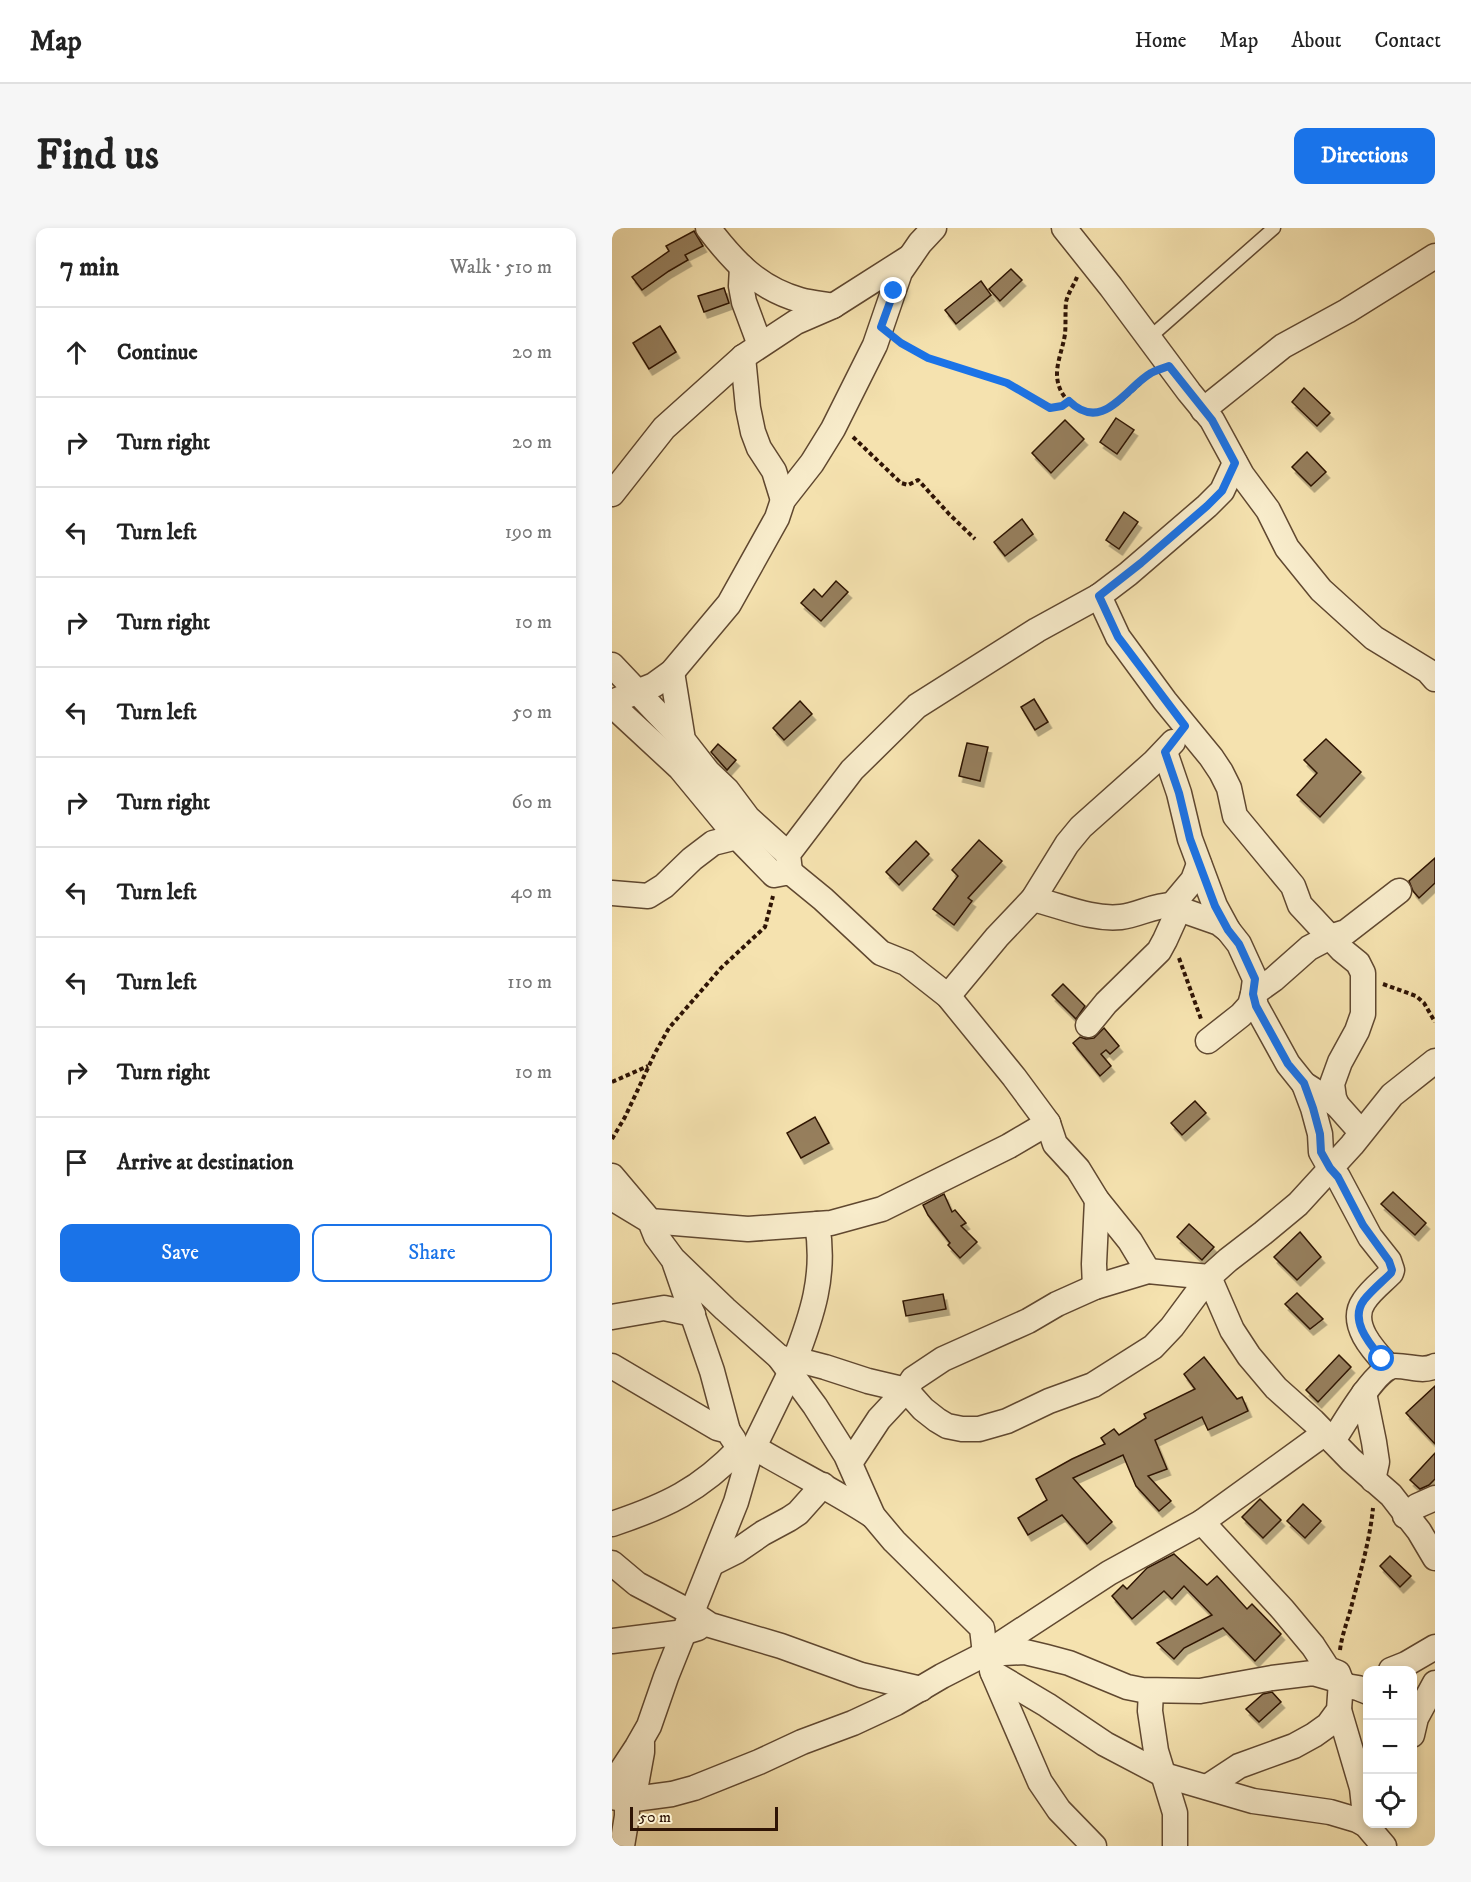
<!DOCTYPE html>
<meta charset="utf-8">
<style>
:root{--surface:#fff;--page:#f6f6f6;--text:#222;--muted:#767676;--line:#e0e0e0;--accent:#1a73e8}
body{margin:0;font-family:"IM FELL DW Pica",serif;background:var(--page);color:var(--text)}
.controls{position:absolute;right:18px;bottom:18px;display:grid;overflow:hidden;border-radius:12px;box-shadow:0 3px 9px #0003}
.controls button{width:54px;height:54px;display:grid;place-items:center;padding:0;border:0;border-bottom:2px solid var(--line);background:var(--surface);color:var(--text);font:30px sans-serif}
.scale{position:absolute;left:18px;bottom:15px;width:148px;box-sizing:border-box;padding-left:6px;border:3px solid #2f1405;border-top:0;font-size:16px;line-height:21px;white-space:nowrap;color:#2f1405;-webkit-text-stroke:4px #f8eccb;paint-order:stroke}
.stop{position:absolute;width:18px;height:18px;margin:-14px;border:4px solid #1a73e8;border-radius:50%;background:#fff}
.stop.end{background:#1a73e8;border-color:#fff;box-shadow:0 2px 6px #0008}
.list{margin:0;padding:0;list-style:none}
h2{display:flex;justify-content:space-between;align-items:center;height:78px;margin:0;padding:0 24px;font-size:26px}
h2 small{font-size:20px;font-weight:400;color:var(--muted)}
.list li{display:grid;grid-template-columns:39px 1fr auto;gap:18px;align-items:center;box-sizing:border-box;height:90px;padding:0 24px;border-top:2px solid var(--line)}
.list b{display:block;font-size:22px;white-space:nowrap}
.list em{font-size:20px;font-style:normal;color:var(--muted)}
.actions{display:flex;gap:12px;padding:18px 24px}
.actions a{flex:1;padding:14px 0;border:2px solid var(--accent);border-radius:12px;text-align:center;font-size:21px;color:var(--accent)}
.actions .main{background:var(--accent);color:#fff}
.icon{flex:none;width:33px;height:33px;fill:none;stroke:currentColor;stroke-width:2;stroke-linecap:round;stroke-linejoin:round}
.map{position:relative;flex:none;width:823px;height:1618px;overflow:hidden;border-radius:12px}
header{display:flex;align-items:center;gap:36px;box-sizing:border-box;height:84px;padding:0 30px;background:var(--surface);border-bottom:2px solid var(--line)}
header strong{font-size:28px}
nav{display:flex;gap:33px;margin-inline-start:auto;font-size:21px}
.intro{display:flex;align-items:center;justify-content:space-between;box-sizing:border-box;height:144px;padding:0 36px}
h1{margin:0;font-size:42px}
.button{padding:15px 27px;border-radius:12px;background:var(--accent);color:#fff;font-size:21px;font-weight:700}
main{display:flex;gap:36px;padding:0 36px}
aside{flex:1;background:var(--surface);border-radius:12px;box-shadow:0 3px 9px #0003}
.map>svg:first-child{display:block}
.building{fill:#967f5d;stroke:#2f1405;stroke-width:1.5;filter:url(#shadow)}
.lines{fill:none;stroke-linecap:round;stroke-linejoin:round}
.lane-casing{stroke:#604830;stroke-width:15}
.street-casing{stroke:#604830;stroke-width:27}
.path{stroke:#2f1405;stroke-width:4;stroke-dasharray:4.5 3;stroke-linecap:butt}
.lane{stroke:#f8eccb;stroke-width:12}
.street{stroke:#f8eccb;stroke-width:24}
.route{stroke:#1a73e8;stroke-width:8}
</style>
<header>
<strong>Map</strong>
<nav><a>Home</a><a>Map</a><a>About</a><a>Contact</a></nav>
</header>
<div class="intro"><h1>Find us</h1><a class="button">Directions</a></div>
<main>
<aside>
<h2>7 min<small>Walk · 510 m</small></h2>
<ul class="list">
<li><svg class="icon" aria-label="ahead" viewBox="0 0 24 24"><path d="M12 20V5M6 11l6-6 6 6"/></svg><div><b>Continue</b></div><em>20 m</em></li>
<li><svg class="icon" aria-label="right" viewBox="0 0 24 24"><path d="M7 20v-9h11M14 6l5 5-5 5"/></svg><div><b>Turn right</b></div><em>20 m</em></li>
<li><svg class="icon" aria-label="left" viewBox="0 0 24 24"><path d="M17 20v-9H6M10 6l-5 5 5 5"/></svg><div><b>Turn left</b></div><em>190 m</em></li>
<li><svg class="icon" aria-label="right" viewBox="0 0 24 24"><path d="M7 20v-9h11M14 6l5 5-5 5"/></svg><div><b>Turn right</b></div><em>10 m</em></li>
<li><svg class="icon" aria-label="left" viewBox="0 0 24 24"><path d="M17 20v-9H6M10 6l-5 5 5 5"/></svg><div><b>Turn left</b></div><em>50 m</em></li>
<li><svg class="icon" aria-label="right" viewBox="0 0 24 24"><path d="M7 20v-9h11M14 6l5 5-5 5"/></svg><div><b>Turn right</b></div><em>60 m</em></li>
<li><svg class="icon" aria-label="left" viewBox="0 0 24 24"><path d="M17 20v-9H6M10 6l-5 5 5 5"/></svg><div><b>Turn left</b></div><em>40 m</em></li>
<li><svg class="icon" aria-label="left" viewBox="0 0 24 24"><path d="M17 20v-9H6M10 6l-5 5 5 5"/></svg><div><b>Turn left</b></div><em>110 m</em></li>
<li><svg class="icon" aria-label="right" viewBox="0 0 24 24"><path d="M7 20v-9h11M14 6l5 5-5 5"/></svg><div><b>Turn right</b></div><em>10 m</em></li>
<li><svg class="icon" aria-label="arrive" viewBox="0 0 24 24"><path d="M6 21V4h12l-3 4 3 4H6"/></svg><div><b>Arrive at destination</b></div></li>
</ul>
<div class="actions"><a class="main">Save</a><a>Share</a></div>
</aside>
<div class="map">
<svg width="823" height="1618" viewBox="0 0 823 1618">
<defs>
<filter id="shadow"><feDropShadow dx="3.5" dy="6" stdDeviation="0" flood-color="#0004"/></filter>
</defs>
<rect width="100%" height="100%" fill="#f5e2af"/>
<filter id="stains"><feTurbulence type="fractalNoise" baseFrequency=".00333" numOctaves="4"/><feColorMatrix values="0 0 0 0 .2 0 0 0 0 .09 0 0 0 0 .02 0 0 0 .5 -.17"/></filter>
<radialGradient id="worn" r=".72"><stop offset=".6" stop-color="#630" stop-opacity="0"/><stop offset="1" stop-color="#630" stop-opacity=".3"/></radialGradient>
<g class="building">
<path d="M 82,3 L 91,18 L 73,27 L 76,32 L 57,43 L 30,62 L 20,49 L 57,23 L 54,18 Z"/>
<path d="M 399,41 L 410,52 L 388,73 L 377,61 Z"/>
<path d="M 369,53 L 379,67 L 344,96 L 333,82 Z"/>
<path d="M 112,60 L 117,75 L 92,84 L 86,68 Z"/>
<path d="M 48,98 L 64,124 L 37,141 L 21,115 Z"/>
<path d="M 692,160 L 718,185 L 705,198 L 680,174 Z"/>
<path d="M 504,190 L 522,202 L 505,226 L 488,214 Z"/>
<path d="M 453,192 L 472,211 L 439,245 L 420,225 Z"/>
<path d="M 695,224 L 714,244 L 699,258 L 680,239 Z"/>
<path d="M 512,284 L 526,294 L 507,321 L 494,312 Z"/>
<path d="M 410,291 L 421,306 L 393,328 L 382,314 Z"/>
<path d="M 224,353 L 236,364 L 209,393 L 189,375 L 202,361 L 210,369 Z"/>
<path d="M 422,471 L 436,494 L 423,502 L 409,479 Z"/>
<path d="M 188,473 L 200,486 L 172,512 L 161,500 Z"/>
<path d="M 714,511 L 749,544 L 708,589 L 685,567 L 705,545 L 692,532 Z"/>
<path d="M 355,515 L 376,519 L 368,553 L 347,548 Z"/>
<path d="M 106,516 L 124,532 L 115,542 L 99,524 Z"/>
<path d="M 367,612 L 390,633 L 356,670 L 360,673 L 342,697 L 321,681 L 346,648 L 340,642 Z"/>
<path d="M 304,613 L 317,626 L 287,657 L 274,644 Z"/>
<path d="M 823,630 L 823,655 L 807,670 L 801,663 L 797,653 Z"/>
<path d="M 451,756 L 473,778 L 464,791 L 440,767 Z"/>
<path d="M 492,800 L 507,818 L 498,826 L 494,822 L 489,826 L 499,838 L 488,848 L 461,815 L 468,809 L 474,811 L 482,810 Z"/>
<path d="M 583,873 L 594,885 L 570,907 L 559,895 Z"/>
<path d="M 203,889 L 217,915 L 189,930 L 175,905 Z"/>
<path d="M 781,964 L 814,995 L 803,1007 L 769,976 Z"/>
<path d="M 332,966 L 340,984 L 343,982 L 354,995 L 349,998 L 365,1014 L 348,1030 L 336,1017 L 338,1015 L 316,987 L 311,977 Z"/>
<path d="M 577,996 L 602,1019 L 590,1032 L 565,1009 Z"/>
<path d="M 688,1004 L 709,1029 L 685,1052 L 662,1029 Z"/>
<path d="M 685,1065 L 711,1091 L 698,1101 L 673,1076 Z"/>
<path d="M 331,1066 L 334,1081 L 294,1088 L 291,1073 Z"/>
<path d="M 727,1127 L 739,1139 L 706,1174 L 694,1162 Z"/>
<path d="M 592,1129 L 625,1171 L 630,1169 L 636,1183 L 596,1202 L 590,1189 L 543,1212 L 555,1241 L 536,1248 L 559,1273 L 547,1283 L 524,1258 L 511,1227 L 461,1250 L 500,1294 L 475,1316 L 450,1287 L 416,1307 L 406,1290 L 435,1272 L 424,1251 L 460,1231 L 493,1216 L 489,1210 L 502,1201 L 507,1207 L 534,1190 L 532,1186 L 583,1161 L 572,1146 Z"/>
<path d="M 823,1158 L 823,1216 L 794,1185 Z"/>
<path d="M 823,1225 L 823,1251 L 817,1257 L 808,1261 L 798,1252 Z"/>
<path d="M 648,1271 L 669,1292 L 651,1310 L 630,1289 Z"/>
<path d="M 691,1276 L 709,1293 L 693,1310 L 675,1293 Z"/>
<path d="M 562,1326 L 595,1357 L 605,1348 L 635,1381 L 640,1376 L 669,1406 L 643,1433 L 611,1400 L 572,1420 L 562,1431 L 545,1415 L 600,1387 L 572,1358 L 560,1371 L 552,1363 L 520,1391 L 500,1368 L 511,1357 L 515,1361 L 535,1340 Z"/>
<path d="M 778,1328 L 799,1348 L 788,1359 L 768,1338 Z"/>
<path d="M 660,1464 L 669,1474 L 647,1494 L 634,1481 L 651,1466 Z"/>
</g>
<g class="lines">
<g class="lane-casing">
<path id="lane" d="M 537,110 L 662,0"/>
</g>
<g class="street-casing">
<g id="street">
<path d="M 96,0 C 122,34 146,60 188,72 C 199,75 210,76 221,78"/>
<path d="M 452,0 L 499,59 L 577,164 L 600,192 L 630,247 L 656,282 L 675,320 L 709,362 L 762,410 L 816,443 L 823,451"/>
<path d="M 130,39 L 129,58 L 132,74 L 148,117"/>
<path d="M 131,129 L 136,180 L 141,204 L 147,220 L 162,243 L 171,272"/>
<path d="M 591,182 L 671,118 L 735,83 L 823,28"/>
<path d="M 0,266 L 52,200 L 131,129 L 184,94 L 221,78 L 298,29"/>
<path d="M 487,368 L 506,409 L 553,473 L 599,529 L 609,544 L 617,560 L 623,588 L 681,658 L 688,677 L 730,722 L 746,735 L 751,745 L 751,786 L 745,803 L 728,834 L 720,856 L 722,870 L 725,877 L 749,904"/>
<path d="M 0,437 L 71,512"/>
<path d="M 60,444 L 71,512 L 96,544 L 115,562 L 136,590 L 176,626"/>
<path d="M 0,474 L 42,457 L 60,444 L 117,376 L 165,290 L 171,272 L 200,235 L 221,201 L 263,117 L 288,44 L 308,15 L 322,0"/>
<path d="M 0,477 L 68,540 L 125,609 L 162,647 L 178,644 L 211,671 L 269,725 L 294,735 L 336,768 L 402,849 L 436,895 L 443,916 L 466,941 L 485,972 L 518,1013 L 536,1043"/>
<path d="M 553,524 L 567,565 L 578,611 L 603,678 L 616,702 L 627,716 L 643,751 L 641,766 L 644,778 L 676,836 L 692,856 L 725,877"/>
<path d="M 178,644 L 176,626 L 240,542 L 305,478 L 425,402 L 487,368 L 516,346 L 595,278 L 610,263 L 623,235"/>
<path d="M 0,665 L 36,668 L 52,658 L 80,631 L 101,615 L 125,609"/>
<path d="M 421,671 C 450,678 479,692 509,689 C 526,687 542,677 560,677"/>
<path d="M 567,681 L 607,695 L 616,702"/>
<path d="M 336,768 L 385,709 L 421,671 L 455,616 L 469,599 L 542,534 L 561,514"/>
<path d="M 476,797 L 494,775 L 547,723 L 553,712 L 567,681 L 560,677 L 581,652 L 587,636"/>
<path d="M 596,813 L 629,787 L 638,777 L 641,766 L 662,751 L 697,720 L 718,709 L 734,704 L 787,663"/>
<path d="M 692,856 L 701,880 L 708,906 L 709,924 L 718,940 L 726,949 L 758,1009 L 777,1033 L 780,1042 L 779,1045 C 770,1054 759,1062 752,1073 C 736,1096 762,1123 777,1139"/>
<path d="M 0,948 L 38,993 L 136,1001 L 219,995 L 270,981 L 397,918 L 436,895"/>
<path d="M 0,970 L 38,993 L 44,1008 L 61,1031 L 113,1081 L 167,1129 L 203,1178 L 234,1227 L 261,1288 L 282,1313 L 370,1400 L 373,1426 L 413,1424 L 434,1429 L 457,1435 L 515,1459 L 530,1462 L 588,1463 L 660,1450 L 701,1445 L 729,1453 L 734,1458 L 746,1460 L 756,1464"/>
<path d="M 63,1036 L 100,1143 L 116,1203"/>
<path d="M 483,1059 L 482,1036 L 485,972"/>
<path d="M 0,1089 L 52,1080 L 81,1086"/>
<path d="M 167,1129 L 182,1134 L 190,1133 L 213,1139 L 256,1153 L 294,1162 L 311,1181 L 325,1192 L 335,1198 L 350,1201 L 367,1201 L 395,1193 L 437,1173 L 481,1157 L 541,1119 L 560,1099 L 597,1049 L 620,1102 L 637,1128 L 664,1160 L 701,1193 L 739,1232 L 779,1267 L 807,1303 L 823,1330"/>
<path d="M 182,1134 C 200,1088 214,1047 205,996"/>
<path d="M 0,1138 L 105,1200 L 116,1203 L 122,1212"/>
<path d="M 752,1165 L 762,1214 L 765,1234 L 761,1252"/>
<path d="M 721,1213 C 731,1197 764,1140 782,1138 C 796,1137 810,1145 823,1138"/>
<path d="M 143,1220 C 182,1243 223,1263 261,1288"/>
<path d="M 238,1235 L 267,1191 L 294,1162 L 301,1151 L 331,1131 L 416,1093 L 445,1076 L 483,1059 L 516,1049 L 536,1043 L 597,1049 L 616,1032 L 651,1005 L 686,976 L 740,917 L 780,867 L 823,833"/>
<path d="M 793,1288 L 805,1278 L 823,1270"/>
<path d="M 590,1294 L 671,1382 L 701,1418 L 716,1441 L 726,1445 L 729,1453 L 727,1482 L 716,1497 L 702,1507 L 682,1518 L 627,1538 L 595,1559"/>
<path d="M 0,1296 C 54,1278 88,1262 128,1220"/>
<path d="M 0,1335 L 25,1356 L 80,1385 L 98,1397 L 169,1418 L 249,1447 L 309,1461"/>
<path d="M 101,1335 L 125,1323 L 151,1305 L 177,1291 L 186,1285 L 211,1257"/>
<path d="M 0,1413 L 73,1404 L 86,1400"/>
<path d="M 779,1442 L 794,1436 L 823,1419"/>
<path d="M 380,1443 L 428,1554 L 447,1582 L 482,1618"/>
<path d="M 381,1445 L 435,1477 L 493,1516 L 552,1547 L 641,1573 L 718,1584 L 745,1592 L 754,1597 L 772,1618"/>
<path d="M 539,1463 L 538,1483 L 544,1523 L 563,1585 L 563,1618"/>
<path d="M 727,1482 L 750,1560 L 754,1597"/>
<path d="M 800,1507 L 804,1490 L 823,1455"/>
<path d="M 0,1557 L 25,1519 L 37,1498 L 54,1449 L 124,1274 L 137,1229 L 179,1143"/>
<path d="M 0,1569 L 15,1572 L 60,1566 L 82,1560 L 147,1534 L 190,1514 L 241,1495 L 284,1475 L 330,1448 L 373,1426 L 497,1345 L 590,1294 L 713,1205"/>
<path d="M 10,1618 L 15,1588 L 15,1572 L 24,1557 L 30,1524 L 30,1516"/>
</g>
</g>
<g class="path">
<path d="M 465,49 C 462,57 456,65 454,74 C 453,85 454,96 453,106 C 451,120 445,133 445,146 C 445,173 472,190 496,181 C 507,177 529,154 538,146"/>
<path d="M 286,112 L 316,130 L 395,155 L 438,180 L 450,178 L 457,173"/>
<path d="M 241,209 L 289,255 L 296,257 L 306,252 L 308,254 L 337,286 L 363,311"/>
<path d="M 567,730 L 589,791"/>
<path d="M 771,756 L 804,768 L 812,775 L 823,794"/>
<path d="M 0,854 L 36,838"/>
<path d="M 0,911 L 13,889 L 43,825 L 57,800 L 109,740 L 153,699 L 161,668"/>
<path d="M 728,1422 C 730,1406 736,1392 740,1376 C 748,1345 758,1312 761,1280"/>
</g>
<use href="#lane" class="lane"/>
<use href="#street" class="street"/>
</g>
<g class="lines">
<path class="route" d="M 282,63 L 269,99 L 289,115 L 316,130 L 395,155 L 438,180 L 450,178 L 457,173 C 491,206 513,160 539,145 C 545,142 551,140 557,138 L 600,192 L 623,235 L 610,263 L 595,278 L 529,335 L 487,368 L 506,409 L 573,498 L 553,524 L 567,565 L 578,611 L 603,678 L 616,702 L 627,716 L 643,751 L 641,766 L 644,778 L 676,836 L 692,855 L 701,880 L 708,906 L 709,924 L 718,940 L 726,949 L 751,997 L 777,1033 L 780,1042 L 779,1045 C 770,1054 760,1062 752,1072 C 737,1092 757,1115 770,1131"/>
</g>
<rect width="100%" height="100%" filter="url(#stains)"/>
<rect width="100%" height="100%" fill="url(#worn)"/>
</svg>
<div class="controls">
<button>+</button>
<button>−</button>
<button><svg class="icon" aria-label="locate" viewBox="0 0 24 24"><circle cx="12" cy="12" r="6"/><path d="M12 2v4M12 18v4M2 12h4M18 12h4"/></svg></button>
</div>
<div class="scale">50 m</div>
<div class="stop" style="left:770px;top:1131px"></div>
<div class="stop end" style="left:282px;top:63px"></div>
</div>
</main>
